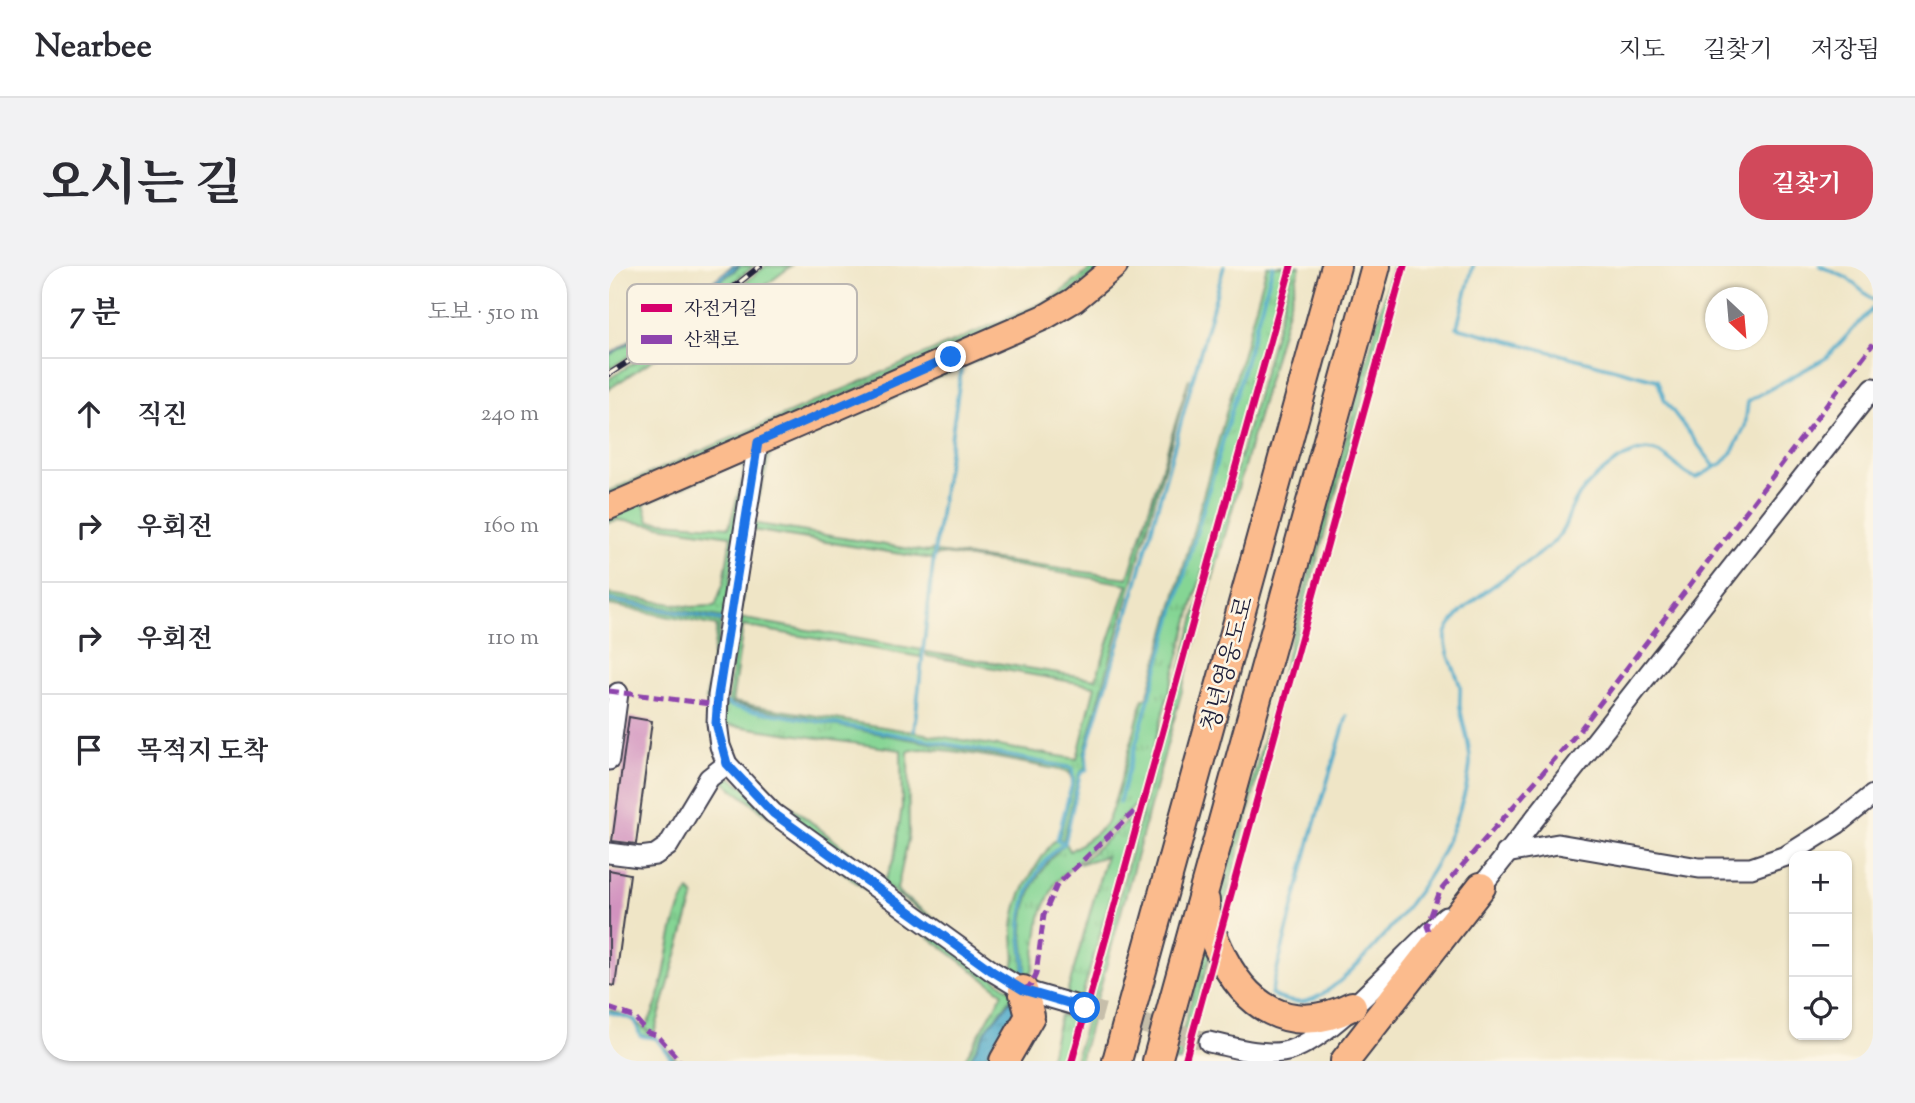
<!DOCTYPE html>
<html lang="ko">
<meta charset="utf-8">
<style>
:root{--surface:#fff;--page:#f2f2f3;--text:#2b2b33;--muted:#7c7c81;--line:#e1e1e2;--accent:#d1495b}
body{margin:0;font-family:"Sorts Mill Goudy","Noto Serif KR",serif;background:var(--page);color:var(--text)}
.controls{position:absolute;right:21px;bottom:21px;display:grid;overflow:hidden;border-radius:14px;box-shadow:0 2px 5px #0004}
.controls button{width:63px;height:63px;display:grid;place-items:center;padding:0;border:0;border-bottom:2px solid var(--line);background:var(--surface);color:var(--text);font:35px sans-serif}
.compass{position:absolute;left:1096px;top:21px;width:63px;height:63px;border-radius:50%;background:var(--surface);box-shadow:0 2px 5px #0004;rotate:154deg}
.stop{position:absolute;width:21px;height:21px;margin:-16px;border:5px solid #1a73e8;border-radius:50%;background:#fff}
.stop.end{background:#1a73e8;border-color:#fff;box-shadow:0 2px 7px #0008}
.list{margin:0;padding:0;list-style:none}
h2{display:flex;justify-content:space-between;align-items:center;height:91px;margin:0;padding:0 28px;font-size:30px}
h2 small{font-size:23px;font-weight:400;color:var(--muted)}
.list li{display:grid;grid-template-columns:46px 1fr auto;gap:21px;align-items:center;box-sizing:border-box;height:112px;padding:0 28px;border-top:2px solid var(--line)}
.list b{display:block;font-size:26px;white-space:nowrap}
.list em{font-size:23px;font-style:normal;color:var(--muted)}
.icon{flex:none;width:38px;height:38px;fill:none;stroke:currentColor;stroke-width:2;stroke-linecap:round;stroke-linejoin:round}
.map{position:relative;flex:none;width:1264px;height:795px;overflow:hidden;border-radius:28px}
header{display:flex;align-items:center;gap:42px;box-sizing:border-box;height:98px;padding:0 35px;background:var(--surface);border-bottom:2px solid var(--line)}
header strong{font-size:33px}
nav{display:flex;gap:38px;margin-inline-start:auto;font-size:24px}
.intro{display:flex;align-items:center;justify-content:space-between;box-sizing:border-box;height:168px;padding:0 42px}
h1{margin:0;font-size:49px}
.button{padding:18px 32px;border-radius:28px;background:var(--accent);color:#fff;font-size:24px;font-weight:700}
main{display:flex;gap:42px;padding:0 42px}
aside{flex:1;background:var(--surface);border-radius:28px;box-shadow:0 2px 5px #0004}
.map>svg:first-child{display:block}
.grass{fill:url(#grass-tufts);stroke:#547c68;stroke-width:2;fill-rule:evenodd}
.water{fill:url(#water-ripples);stroke:#366682;stroke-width:2}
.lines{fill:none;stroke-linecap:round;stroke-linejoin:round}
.stream{stroke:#4ba9c9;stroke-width:3.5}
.building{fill:#d293bf}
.minor-tunnel{stroke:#c6beaa;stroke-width:19;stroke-dasharray:19 10;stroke-linecap:butt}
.minor-casing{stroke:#413f50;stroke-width:23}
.major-casing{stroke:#413f50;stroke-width:28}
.highway-casing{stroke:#413f50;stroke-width:32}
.minor{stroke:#fff;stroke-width:19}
.major{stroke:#fbbb8d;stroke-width:24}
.highway{stroke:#fbbb8d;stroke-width:28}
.rail-casing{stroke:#22223b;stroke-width:6}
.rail{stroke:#fcf5e5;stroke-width:3.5;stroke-dasharray:10;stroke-linecap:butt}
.quiet{stroke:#8e44ad;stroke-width:5;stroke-dasharray:10 5;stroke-linecap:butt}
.cycleway-casing{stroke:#fcf5e5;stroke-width:11}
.cycleway{stroke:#d6006c;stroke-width:7}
.route{stroke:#1a73e8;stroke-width:9}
.labels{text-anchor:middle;stroke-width:5;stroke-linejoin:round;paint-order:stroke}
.street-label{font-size:24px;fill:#22223b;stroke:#fcf5e5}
.key{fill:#fcf5e5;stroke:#bbb6b2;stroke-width:2}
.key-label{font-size:19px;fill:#22223b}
</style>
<header>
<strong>Nearbee</strong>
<nav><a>지도</a><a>길찾기</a><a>저장됨</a></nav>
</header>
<div class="intro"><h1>오시는 길</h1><a class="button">길찾기</a></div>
<main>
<aside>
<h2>7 분<small>도보 · 510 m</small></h2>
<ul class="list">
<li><svg class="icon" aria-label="ahead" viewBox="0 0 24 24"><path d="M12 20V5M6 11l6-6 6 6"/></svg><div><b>직진</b></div><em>240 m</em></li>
<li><svg class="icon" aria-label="right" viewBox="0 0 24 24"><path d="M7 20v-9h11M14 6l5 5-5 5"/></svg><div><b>우회전</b></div><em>160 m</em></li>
<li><svg class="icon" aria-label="right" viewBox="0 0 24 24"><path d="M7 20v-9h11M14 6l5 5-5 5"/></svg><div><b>우회전</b></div><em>110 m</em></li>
<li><svg class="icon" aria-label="arrive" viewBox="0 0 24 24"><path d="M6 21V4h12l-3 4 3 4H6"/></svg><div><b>목적지 도착</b></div></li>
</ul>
</aside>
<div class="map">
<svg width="1264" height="795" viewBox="0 0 1264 795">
<defs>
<pattern id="grass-tufts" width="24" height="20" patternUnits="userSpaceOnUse" patternTransform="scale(1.75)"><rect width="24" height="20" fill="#85d594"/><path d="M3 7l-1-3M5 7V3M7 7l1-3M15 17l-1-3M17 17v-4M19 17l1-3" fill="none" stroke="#73b780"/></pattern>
<pattern id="water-ripples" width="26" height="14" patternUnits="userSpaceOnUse" patternTransform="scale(1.75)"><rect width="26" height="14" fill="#4ba9c9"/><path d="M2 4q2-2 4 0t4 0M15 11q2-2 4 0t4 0" fill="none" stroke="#3e89a4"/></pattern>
</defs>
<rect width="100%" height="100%" fill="#fcf5e5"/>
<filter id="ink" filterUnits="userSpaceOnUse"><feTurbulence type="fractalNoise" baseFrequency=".0143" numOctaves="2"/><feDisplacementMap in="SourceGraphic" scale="14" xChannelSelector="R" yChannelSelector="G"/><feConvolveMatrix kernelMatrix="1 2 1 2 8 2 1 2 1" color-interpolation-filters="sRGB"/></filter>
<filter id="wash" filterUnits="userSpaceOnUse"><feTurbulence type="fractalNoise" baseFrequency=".00686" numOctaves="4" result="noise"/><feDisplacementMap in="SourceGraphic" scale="28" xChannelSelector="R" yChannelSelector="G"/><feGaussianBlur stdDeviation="1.57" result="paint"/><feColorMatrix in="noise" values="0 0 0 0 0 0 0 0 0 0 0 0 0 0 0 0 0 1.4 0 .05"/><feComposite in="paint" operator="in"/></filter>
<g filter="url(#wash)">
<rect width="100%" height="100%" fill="#efe5c6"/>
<g class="grass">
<path d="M 131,0 L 145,0 L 82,50 L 0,103 L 0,89 L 64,52 Z"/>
<path d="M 157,0 L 182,0 L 128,41 L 123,41 L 0,123 L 0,113 L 89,54 Z"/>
<path d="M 486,0 L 495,0 L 450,34 L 0,232 L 0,225 L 443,33 Z"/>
<path d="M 517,0 L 524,0 L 491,31 L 453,57 L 162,185 L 143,257 L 318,286 L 324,284 L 323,293 L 143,264 L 130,352 L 313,384 L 312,391 L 134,360 L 123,436 L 468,493 L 486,420 L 318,390 L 317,386 L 487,413 L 519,318 L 336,288 L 327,290 L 328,286 L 519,312 L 580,113 L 475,488 L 477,501 L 470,508 L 454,575 L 450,573 L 465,514 L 463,501 L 119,437 L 138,266 L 158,183 Z"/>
<path d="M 658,0 L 678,0 L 529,537 L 446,617 L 431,651 L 424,703 L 416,719 C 420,700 414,683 414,664 C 414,631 432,598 457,577 L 461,585 C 473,577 487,569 496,559 C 505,549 528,454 534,433 L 538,432 Z"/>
<path d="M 685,0 L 691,0 C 617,265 543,529 471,795 L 466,795 L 580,372 Z"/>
<path d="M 784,0 L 790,0 L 671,427 L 608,666 L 606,652 Z"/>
<path d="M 138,191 L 116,352 L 0,332 L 0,328 L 82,341 L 106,340 L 115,316 L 122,270 L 9,254 L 0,256 L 0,248 ZM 132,196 L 135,208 L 120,261 L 40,255 L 35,238 Z"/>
<path d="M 0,336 L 112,356 L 100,435 L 97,435 L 108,360 L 0,339 Z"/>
<path d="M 115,439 L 462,503 L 463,514 L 460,506 C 435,501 313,474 299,486 L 300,569 L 288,623 L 291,628 L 390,699 L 403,705 C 409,691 403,677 404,662 C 406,630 424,604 442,578 L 448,573 L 454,577 C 428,596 412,632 411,664 C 411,684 417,700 413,719 L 167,541 L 128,504 L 111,455 ZM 120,459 L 292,484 L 293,541 L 285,593 L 276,614 L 141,508 L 124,481 L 118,464 Z"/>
<path d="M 115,506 L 414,734 L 390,795 L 373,795 L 411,735 L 400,734 L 360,795 L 355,795 L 394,727 L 108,511 Z"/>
<path d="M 523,551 L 525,551 L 471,737 L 457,731 L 497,590 L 470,598 Z"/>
<path d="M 80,625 L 85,630 L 47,761 L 45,767 L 35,763 C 63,722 53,666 80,625 Z"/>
<path d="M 600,673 L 603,683 L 571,795 L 565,795 Z"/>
<path d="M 0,743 C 32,754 46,772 69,795 L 61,792 C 52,777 50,770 32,769 L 26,754 Z"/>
<path d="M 451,749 L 468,754 L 457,795 L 440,795 Z"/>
</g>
<g class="water">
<path d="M 123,0 L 131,0 L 64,52 L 0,89 L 76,38 Z"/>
<path d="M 404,732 L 412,735 L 373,795 L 360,795 L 379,761 Z"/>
</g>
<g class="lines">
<g class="stream">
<path d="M 864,0 L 848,61 L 1048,114 L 1056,135 L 1106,201"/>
<path d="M 1211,0 L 1238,12 L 1264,34"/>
<path d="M 0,334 L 113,354"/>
<path d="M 116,436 L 124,441 L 303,471 L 463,502 L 464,514 L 448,574 L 456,577"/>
<path d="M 738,450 L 702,570 L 662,728 C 673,734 686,738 698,735 C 738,724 814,626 832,588 C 845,560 858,529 861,498 C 862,479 854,460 851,441 C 850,434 852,426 851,420 C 847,404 835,386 837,369 C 842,341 917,300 940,280 C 962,261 956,248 969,231 C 982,213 1010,189 1032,185 C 1057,180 1066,205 1087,212 L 1114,197 L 1123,186 L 1136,161 L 1139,135 L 1217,92 L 1264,42"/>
<path d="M 305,465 L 325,289 L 353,99"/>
<path d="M 510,537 L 664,0"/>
<path d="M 415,714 C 418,697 412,682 412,664 C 412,633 429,594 456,577 L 471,508 L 478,503 L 477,487 L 526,323 L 615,0"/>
<path d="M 0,746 L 26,754 L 31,770 L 47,772 L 64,795"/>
</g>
</g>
<g id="blocks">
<g class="building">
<path d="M 20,451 L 43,455 L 27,578 L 3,575 Z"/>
<path d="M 0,604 L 21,608 L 6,720 L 0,719 Z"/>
</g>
</g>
</g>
<g filter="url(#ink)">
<use href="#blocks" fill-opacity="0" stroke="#413f50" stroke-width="2"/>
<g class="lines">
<path class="minor-tunnel" d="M 476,742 L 600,776"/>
<g class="minor-casing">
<g id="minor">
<path d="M 149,176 L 109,430 L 108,457 L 111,480 L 118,498 L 140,522 L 164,547 L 383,705 L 414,724 L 476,742"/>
<path d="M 0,494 L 9,427"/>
<path d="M 0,587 L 31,591 L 46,589 L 59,580 L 100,512 L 118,498"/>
<path d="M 897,587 L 949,578 L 1090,602 L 1142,602 L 1177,590 L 1228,558 L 1264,529"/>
<path d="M 863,629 L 872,621 L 1264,122"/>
<path d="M 600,776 C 624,781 650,790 674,786 C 721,778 797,684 837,651"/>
</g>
</g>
<g class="major-casing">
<path id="major" d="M 0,241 L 436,51 L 465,34 L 506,0"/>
</g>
<g class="highway-casing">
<g id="highway">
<path d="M 596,635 C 596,653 602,666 609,682 C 635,740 680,772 743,740"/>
<path d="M 395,795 L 421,750 L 414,724"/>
<path d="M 508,795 L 727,0"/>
<path d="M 548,795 L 767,0"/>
<path d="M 736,795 L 872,621"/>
</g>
</g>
<use href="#minor" class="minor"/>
<use href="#major" class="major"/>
<use href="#highway" class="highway"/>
<g class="rail-casing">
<path id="rail" d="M 0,108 L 81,56 L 151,0"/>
</g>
<use href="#rail" class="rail"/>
<g class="quiet">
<path d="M 0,425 L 109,439"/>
<path d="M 820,665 L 818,660 L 831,625 L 970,465 L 1264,78"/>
<path d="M 414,724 L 422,719 L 427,708 L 435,649 L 448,619 L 531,540"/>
<path d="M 0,742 L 25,751 L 38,766 L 49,770 L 71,795"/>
</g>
<g class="cycleway-casing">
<g id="cycleway">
<path d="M 463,795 L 682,0"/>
<path d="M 576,795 L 795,0"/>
</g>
</g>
<use href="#cycleway" class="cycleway"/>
</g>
</g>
<g class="lines" filter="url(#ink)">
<path class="route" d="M 342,91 L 149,176 L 109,430 L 107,457 L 118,498 L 164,547 L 383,705 L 414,724 L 476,742"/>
</g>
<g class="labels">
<g class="street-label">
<text transform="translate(618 398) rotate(-75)" y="8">청년영웅도로</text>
</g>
</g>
<rect x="18" y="18" width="230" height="80" rx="10" class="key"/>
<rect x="32" y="38" width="31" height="8" fill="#d6006c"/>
<rect x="32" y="69" width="31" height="9" fill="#8e44ad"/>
<g class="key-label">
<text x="75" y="49">자전거길</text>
<text x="75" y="80">산책로</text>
</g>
</svg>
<div class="controls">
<button>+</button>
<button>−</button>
<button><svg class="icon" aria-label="locate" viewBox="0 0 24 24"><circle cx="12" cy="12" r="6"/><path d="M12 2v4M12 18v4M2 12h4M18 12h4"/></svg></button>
</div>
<svg class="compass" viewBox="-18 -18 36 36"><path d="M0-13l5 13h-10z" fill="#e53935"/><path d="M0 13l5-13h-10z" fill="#7c7c81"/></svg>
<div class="stop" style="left:476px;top:742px"></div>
<div class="stop end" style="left:342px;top:91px"></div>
</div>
</main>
